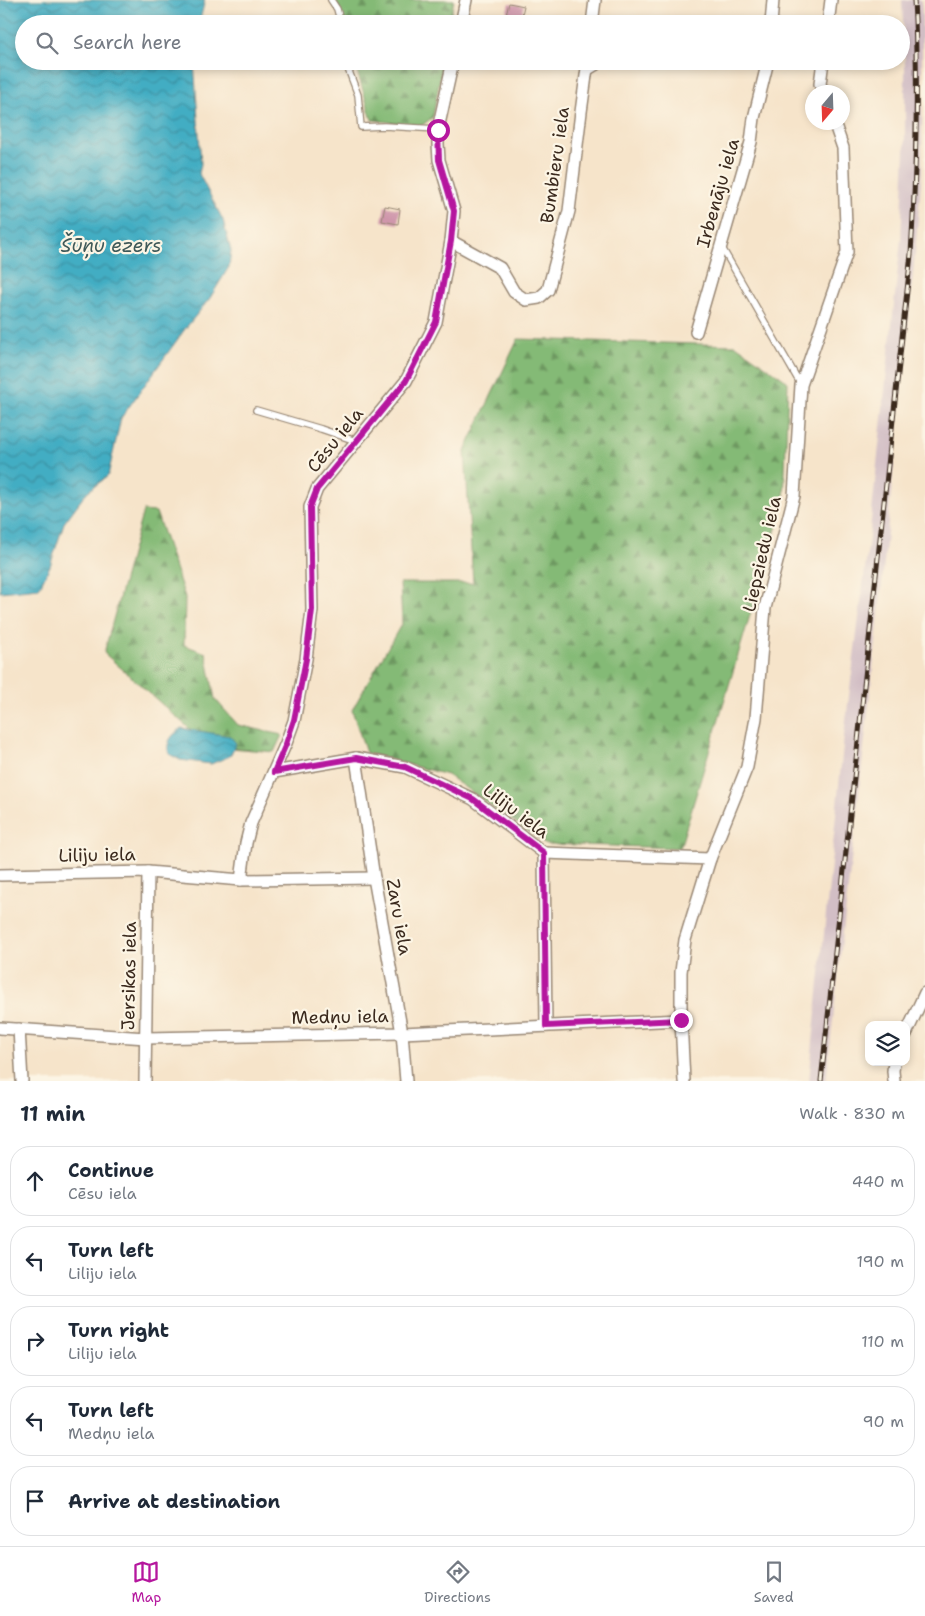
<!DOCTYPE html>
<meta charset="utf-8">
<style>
:root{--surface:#fff;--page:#f2f2f3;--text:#1f2937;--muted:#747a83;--line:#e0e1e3;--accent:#b5179e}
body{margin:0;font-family:"Shantell Sans",sans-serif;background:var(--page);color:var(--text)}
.controls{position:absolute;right:15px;bottom:15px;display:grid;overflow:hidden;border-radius:10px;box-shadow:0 2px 8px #0003}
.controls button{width:45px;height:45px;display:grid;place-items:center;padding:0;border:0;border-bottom:1px solid var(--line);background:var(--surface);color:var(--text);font:25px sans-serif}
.compass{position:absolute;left:805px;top:85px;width:45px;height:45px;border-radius:50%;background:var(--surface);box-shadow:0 2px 8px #0003;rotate:199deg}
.stop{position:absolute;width:15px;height:15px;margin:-11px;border:4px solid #b5179e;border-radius:50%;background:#fff}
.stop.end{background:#b5179e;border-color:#fff;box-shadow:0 1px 5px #0008}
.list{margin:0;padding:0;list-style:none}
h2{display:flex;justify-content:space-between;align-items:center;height:65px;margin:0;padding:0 20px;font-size:21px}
h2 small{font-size:16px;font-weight:400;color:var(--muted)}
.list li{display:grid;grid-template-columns:32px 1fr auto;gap:15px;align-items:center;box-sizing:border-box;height:70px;margin:0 10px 10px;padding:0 10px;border:1px solid var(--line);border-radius:20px}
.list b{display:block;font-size:19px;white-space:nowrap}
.list p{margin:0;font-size:16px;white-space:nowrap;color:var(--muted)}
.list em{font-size:16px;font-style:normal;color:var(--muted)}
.icon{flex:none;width:28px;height:28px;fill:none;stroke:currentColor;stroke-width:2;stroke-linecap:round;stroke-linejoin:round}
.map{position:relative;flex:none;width:925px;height:1081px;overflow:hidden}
.search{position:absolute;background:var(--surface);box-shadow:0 2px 8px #0003;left:15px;right:15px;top:15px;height:55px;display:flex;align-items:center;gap:12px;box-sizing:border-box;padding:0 18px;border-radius:28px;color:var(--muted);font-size:19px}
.sheet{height:465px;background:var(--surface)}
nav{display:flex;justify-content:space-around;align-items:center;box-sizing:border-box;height:70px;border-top:1px solid var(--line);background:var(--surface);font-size:14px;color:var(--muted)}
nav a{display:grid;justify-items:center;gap:2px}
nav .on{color:var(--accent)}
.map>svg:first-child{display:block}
.industrial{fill:#d2bec5}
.forest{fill:url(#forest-firs);stroke:#60724a}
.water{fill:url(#water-waves);stroke:#3f6c70}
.building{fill:#cf96ab}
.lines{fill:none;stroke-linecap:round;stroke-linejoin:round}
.service-casing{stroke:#988774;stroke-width:8}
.minor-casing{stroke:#988774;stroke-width:14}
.service{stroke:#fff;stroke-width:5.5}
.minor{stroke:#fff;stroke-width:11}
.rail-casing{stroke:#3b2a1e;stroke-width:5}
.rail{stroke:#fcf5e5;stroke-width:3;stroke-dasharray:9;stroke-linecap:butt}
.route{stroke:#b5179e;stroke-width:6}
.labels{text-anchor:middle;stroke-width:4.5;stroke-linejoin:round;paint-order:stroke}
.street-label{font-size:18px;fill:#3b2a1e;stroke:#fcf5e5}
.water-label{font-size:19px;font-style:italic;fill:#3e5858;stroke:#fcf5e5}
</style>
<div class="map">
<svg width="925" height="1081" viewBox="0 0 925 1081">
<defs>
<pattern id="forest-firs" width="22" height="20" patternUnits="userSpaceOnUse" patternTransform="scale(1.25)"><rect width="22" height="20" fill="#84ba76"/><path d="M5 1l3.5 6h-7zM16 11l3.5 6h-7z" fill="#6d9760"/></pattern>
<pattern id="water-waves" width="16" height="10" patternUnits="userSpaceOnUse" patternTransform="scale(1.25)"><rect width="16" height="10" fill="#43adc3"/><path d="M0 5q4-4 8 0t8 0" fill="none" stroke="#398d9e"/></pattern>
</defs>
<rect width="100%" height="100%" fill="#fcf5e5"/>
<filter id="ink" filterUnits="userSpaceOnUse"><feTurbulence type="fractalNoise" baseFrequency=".02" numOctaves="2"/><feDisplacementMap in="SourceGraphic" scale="10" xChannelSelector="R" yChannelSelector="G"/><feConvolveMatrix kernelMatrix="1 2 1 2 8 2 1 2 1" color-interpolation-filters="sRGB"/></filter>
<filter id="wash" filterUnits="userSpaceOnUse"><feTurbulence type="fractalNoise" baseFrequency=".0096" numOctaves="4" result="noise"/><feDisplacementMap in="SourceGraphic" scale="20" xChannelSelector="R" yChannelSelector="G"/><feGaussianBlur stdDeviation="1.12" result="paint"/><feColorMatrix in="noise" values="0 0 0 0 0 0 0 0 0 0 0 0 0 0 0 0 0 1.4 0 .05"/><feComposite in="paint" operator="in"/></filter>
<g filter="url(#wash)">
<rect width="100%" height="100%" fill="#f6e4ca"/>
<path class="industrial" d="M 902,0 L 921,0 L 922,15 L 922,171 L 915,253 L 877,633 L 826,1081 L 809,1081 L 844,736 L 870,530 L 901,239 L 905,150 L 905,66 Z"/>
<g class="forest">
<path d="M 336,0 L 454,0 L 449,24 L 343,24 Z"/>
<path d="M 354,61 L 443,61 L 433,117 L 421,126 L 372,120 Z"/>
<path d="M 518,339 L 736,345 L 788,382 L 784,502 L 680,848 L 546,844 L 447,775 L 366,753 L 352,710 L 402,623 L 400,583 L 473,583 L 465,451 Z"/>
<path d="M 143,511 L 156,512 L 185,597 L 184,645 L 206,653 L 215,699 L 238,725 L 282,735 L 274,752 L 209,746 L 104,653 Z"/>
</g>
<g class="water">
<path d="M 0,0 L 205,0 L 199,24 L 24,24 L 24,61 L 194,61 L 201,164 L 199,174 L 223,220 L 231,251 L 229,267 L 210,298 L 185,329 L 121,418 L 108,476 L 87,492 L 64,523 L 50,566 L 39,588 L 0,592 Z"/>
<path d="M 181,728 L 230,736 L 236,743 L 230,756 L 211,764 L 180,760 L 169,754 C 165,741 172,736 181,728 Z"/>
</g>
<g id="blocks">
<g class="building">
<path d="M 509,3 L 524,6 L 520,23 L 505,19 Z"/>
<path d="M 385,206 L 400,209 L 398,224 L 382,221 Z"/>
</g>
</g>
</g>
<g filter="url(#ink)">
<use href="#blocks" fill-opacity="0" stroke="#988774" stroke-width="1"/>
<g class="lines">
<g class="service-casing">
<g id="service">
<path d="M 331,0 L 337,9 L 341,24"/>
<path d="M 763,24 L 771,17"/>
<path d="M 345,61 L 358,95 L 361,127 L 384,126 L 438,129"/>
<path d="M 587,73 L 607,61"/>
<path d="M 721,246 L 801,385"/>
<path d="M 256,410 L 321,429 L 356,441"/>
</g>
</g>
<g class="minor-casing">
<g id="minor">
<path d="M 461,24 L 466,0"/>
<path d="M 592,24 L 595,0"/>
<path d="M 771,24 L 773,0"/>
<path d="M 828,24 L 831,0"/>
<path d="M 823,92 L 820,84 L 823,61"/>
<path d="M 451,241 L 500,268 L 514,292 L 526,300 L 539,298 L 548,290 L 569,211 L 581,112 L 588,61"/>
<path d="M 696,332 L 751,142 L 754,118 L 768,61"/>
<path d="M 356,758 L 374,878 L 402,1033 L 406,1081"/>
<path d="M 274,772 L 356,758 L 405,767 L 473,799 L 544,853 L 546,1026"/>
<path d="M 544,853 L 710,859"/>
<path d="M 0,875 L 148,872 L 241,880 L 374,878"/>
<path d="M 241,880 L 246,843 L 251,823 L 286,743 L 294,721 L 306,659 L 312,610 L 310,507 L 317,489 L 406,381 L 436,322 L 451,241 L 454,211 L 439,160 L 438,144 L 438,129 L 453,61"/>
<path d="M 0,1028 L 146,1038 L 402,1033 L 681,1020"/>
<path d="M 19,1029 L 22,1081"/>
<path d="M 906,1034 L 925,993"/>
<path d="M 145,1081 L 148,872"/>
<path d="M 684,1081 L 681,1020 L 681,972 L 685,940 L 710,859 L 747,767 L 756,718 L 765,608 L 794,496 L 801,385 L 847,252 L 843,148 L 834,122"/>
<path d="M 894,1081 L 893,1071 L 894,1062"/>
</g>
</g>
<use href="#service" class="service"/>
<use href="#minor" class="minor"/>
<g class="rail-casing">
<path id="rail" d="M 821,1081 L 911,254 C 916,169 919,85 914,0"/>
</g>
<use href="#rail" class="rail"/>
</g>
</g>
<g class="lines" filter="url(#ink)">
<path class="route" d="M 438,130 L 439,160 L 454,211 L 451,241 L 436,322 L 406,381 L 317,489 L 310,507 L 312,610 L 306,659 L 294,720 L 286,744 L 274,772 L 356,758 L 405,767 L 473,799 L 544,853 L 546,1026 L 681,1020"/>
</g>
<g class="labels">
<g class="street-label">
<text transform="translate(555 165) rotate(-82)" y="6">Bumbieru iela</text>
<text transform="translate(718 193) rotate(-74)" y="6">Irbenāju iela</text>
<text transform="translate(335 440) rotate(-51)" y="6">Cēsu iela</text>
<text transform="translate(762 554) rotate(-77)" y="6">Liepziedu iela</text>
<text transform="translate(516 811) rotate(37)" y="6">Liliju iela</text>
<text transform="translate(97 855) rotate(-1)" y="6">Liliju iela</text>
<text transform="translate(399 917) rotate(80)" y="6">Zaru iela</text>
<text transform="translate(129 976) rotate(-89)" y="6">Jersikas iela</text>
<text transform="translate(340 1017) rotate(-1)" y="6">Medņu iela</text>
</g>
<g class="water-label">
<text x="111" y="252">Šūņu ezers</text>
</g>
</g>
</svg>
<div class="controls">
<button><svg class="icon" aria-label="layers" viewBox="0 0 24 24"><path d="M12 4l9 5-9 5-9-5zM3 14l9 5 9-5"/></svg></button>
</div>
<svg class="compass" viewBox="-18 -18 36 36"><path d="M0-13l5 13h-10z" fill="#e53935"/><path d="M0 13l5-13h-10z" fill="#747a83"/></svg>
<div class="stop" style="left:438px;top:130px"></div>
<div class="stop end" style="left:681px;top:1020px"></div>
<div class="search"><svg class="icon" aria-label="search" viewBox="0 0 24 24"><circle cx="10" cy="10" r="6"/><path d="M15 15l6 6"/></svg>Search here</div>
</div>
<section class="sheet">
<h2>11 min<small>Walk · 830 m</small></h2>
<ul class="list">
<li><svg class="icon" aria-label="ahead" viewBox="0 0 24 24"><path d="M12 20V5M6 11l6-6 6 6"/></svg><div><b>Continue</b><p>Cēsu iela</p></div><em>440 m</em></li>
<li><svg class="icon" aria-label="left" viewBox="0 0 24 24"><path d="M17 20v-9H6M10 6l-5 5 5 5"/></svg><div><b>Turn left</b><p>Liliju iela</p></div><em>190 m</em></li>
<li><svg class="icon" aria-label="right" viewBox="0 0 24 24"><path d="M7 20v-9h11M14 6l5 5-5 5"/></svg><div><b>Turn right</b><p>Liliju iela</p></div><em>110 m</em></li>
<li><svg class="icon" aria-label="left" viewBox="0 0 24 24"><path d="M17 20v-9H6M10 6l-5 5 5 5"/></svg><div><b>Turn left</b><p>Medņu iela</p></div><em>90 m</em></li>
<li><svg class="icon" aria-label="arrive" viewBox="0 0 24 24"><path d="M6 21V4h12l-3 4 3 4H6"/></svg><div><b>Arrive at destination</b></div></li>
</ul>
</section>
<nav>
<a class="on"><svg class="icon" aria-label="map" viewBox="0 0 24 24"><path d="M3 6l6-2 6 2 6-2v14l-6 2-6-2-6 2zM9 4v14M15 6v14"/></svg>Map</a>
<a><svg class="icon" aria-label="directions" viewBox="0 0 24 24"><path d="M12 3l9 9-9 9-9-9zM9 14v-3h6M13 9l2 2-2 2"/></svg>Directions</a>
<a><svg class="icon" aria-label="saved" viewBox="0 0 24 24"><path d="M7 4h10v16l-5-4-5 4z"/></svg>Saved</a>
</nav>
